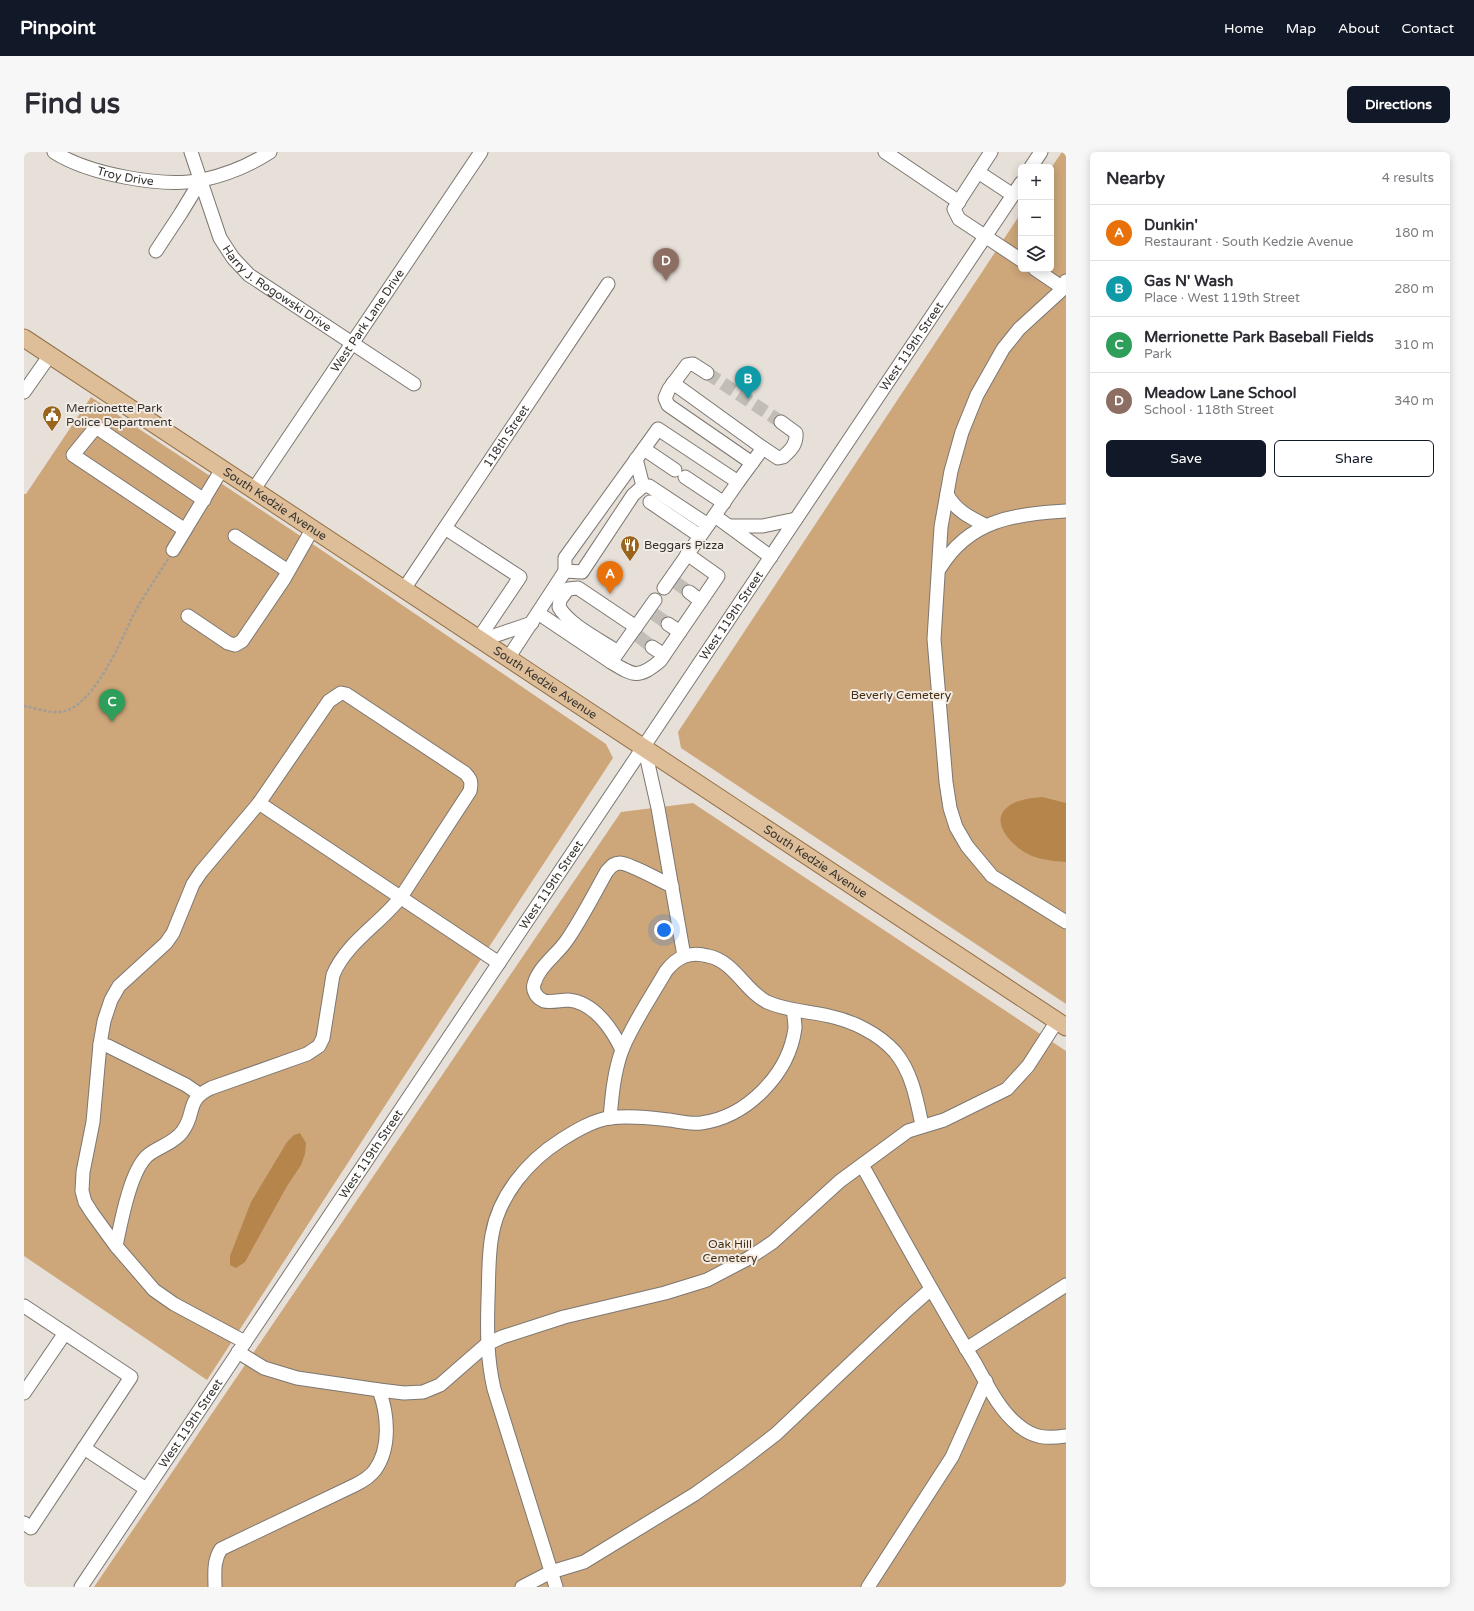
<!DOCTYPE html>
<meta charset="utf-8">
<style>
:root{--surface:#fff;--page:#f7f7f7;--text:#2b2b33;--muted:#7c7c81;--line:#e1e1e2;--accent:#111827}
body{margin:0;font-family:"Varela Round",sans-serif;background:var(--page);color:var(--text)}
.controls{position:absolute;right:12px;top:12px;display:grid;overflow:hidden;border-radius:6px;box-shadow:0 2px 10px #0003}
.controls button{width:36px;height:36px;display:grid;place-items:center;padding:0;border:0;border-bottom:1px solid var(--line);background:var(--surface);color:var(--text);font:20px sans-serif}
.you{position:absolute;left:640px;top:778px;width:14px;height:14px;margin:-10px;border:3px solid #fff;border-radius:50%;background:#1a73e8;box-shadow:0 0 0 6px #1a73e833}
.badge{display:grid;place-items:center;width:26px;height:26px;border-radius:50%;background:var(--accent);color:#fff;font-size:13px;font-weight:700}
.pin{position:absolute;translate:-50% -33px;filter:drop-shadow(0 1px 2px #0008)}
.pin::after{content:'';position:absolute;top:21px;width:14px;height:12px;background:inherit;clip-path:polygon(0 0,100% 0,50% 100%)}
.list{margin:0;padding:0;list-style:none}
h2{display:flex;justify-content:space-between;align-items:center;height:52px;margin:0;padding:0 16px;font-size:17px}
h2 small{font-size:13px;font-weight:400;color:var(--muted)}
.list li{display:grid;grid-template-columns:26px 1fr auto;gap:12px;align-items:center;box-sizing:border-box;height:56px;padding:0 16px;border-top:1px solid var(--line)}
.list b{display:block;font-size:15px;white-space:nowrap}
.list p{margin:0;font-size:13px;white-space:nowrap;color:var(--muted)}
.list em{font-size:13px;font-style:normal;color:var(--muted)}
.actions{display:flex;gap:8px;padding:12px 16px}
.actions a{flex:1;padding:9px 0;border:1px solid var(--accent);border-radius:6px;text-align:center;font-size:14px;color:var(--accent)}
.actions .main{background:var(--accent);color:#fff}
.icon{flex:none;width:22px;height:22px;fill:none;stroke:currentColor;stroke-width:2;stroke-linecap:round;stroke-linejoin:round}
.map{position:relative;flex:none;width:1042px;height:1435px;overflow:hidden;border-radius:6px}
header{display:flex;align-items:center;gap:24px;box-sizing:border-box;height:56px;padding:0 20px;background:var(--accent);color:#fff}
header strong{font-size:19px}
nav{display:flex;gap:22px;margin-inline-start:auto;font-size:14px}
.intro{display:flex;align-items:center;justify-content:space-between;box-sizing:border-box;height:96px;padding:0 24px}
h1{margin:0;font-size:28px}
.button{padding:10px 18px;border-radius:6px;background:var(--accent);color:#fff;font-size:14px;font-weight:700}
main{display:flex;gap:24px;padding:0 24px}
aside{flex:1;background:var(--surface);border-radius:6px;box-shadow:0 2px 10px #0003}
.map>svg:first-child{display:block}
.green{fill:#cda67a}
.water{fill:#b5854b}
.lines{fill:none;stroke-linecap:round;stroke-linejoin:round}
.minor-tunnel{stroke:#c3bdb7;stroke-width:13;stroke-dasharray:13 6;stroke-linecap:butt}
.minor-casing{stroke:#7d7771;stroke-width:15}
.major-casing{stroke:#947046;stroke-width:19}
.path{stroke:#a29d97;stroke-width:2.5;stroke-dasharray:3 2;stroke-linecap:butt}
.minor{stroke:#fff;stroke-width:13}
.major{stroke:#ddbe98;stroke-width:17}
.labels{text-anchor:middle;stroke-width:4;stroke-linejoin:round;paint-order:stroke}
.street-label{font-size:12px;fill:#34312e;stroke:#f4ede6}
.poi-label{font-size:12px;fill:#34312e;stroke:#f4ede6;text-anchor:start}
.park-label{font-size:12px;fill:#463016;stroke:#f4ede6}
</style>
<header>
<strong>Pinpoint</strong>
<nav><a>Home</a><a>Map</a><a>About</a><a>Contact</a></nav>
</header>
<div class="intro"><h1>Find us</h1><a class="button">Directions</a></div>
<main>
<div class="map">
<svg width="1042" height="1435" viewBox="0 0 1042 1435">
<rect width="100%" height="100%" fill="#e7e0d9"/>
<g class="green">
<path d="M 1038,0 L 1042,0 L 1042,852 L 657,596 L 654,580 L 997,61 L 997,117 L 1027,117 L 1027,16 Z"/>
<path d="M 67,245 L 296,397 L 582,592 L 589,606 L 377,929 L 183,1228 L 0,1104 L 0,342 L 2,342 Z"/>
<path d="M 669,651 L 1042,899 L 1042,1435 L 70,1435 L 597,660 Z"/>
</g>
<g class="water">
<path d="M 1018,645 L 1042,651 L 1042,710 C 1030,709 1017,708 1006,703 C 988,695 961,667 988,652 C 997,647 1009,646 1018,645 Z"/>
<path d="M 276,981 L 282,991 L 281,1002 L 277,1013 L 263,1034 L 221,1110 L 212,1116 L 206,1113 L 206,1104 L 227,1050 L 263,990 L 270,983 Z"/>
</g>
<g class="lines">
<g class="minor-tunnel">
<path d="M 683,221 L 757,270"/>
<path d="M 651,430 L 665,440"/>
<path d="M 630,462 L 644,472"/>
<path d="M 614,484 L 628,495"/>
</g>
<g class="minor-casing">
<g id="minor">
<path id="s1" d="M 30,0 C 64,22 138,36 178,28 C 201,23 226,13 246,0"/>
<path id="s2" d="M 167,0 L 196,86 L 209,106 L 225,123 L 390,232"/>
<path d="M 861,0 L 935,50"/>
<path d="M 1007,15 L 1017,0"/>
<path d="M 954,20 L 967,0"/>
<path d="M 989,43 L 954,20 L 930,57 L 935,67 L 997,108"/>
<path d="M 132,99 L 157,61 L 177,28"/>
<path d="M 1011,117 L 1039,136 L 1042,129"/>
<path d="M 1042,134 L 995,177 L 979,197 L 953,243 L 938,280 L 927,319 L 917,375 L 910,487 L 922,630 L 926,656 L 932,675 L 943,694 L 968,724 L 1042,770"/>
<path d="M 683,221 L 669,212 L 663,213 L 645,237 L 641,246 L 644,253 L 728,311"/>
<path d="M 649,231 L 739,296"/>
<path d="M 0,240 L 26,203"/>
<path d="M 620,297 L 651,318"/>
<path d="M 612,307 L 619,334"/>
<path d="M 661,325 L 700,351"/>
<path d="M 714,330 L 739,296 L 754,306 L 759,305 C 767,298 773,292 772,281 L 757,270"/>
<path id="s3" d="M 230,337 L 457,0"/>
<path d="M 923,342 C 931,358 945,365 961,373"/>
<path d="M 626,350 L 676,384"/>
<path d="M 691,364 L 747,405"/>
<path d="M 705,374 L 739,374 L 772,367"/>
<path d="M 421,376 L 496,425 L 455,486"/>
<path d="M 161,378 L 49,303 L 72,275 L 180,348"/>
<path d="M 211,384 L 264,419"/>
<path d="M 149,398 L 198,317"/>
<path d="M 916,416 C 945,368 990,362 1042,359"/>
<path d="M 541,419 L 558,420 L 609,343 L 619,334 L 625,334 L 684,373"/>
<path id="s4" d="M 380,437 L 584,132"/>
<path d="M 665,440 L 677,449"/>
<path d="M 514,461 L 587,510 L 631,448"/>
<path d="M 164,464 L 204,491 L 211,493 L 218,489 L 260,427 L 289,376"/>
<path d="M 644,472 L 656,480"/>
<path d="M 458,488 L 508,471"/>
<path d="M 628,495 L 640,503"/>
<path d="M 594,500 C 576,488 545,473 535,455 L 536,448 L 544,437 L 554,436 L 612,475"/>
<path d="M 485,505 L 541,419 L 541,406 L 634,277 L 714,330 L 640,436"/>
<path d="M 587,510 C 610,524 614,527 636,509 L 694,424 L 663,402"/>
<path d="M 620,594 L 634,656 L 660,804"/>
<path d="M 235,651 L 475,811"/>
<path d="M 76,892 L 84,894 L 162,933 L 175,942"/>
<path d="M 598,898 C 588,877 570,850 544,848 C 537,848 527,851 520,849 C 513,846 508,839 510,832 C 515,814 533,803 543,788 C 558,766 570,742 583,719 C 587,715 589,711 596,711 C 608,712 636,729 648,734"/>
<path d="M 586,966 C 588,943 590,920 598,898 C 609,871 627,845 642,819 C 653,805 665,799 684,804 C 710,809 721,839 743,850 C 763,859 784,859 805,864 C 829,869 855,882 871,900 C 888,920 893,949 898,973"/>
<path d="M 838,1013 C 875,1079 911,1146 951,1211 C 963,1232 975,1258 994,1273 C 1009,1286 1023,1287 1042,1284"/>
<path d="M 92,1094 C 97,1070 106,1020 123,1004 C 133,995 149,992 158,980 C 173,961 160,949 187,936 L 283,902 L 295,894 L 299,886 L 309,823 C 322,791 356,772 377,745 L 446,639 C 448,630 447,627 441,621 L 322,542 L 317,541 L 305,549 L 235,651 L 177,720 L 169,732 L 149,781 L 142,791 L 95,834 L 87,848 L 80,869 L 76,892 L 69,970 L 59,1020 L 58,1039 L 61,1050 L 68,1061 L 92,1094 L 130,1138 L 150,1152 L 221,1190"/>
<path d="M 0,1154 L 107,1225 L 7,1376 L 0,1371"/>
<path d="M 942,1197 L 1042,1133"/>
<path d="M 214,1200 L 240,1216 L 273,1226 L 355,1238 L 380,1241 L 399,1240 L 416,1233 L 463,1192 L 478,1185 L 540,1165 L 641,1141 L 683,1128 L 725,1106 L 749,1090 L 816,1029 L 884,979 L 920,968 L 983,937 L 1004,914 L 1033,869"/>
<path d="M 0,1241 L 41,1181"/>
<path d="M 60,1296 L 122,1337"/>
<path id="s5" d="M 57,1435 L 997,31"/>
<path d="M 191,1435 C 191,1422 189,1409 197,1397 L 331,1333 C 339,1329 346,1325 351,1318 C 367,1296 364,1262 355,1238"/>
<path d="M 498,1435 L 527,1420 L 560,1410 L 671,1342 L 713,1312 L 752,1282 L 881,1160 L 907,1137"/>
<path d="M 532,1435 L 470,1237 C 463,1207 463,1178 464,1147 C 465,1126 464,1104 468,1083 C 475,1043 504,1009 537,988 C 551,979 569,968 586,966 C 605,963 627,966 646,968 C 656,970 667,972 677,971 C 723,965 765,922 771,876 C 771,871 770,864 769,858"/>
<path d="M 844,1435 L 928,1305 L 962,1229"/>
</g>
</g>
<g class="major-casing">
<g id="major">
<path id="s6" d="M 0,186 L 1042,875"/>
</g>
</g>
<path class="path" d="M 0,554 C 11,556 25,561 36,560 C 68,557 95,493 107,468 C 117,447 132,427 144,407"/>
<use href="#minor" class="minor"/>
<use href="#major" class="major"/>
</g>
<defs>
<g id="civic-pin" transform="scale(1)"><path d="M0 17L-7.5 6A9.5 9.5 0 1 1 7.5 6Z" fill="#99641b" stroke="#f4ede6"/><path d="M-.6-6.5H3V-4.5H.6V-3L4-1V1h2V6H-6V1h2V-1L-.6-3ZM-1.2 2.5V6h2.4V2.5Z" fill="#fff"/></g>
<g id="restaurant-pin" transform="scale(1)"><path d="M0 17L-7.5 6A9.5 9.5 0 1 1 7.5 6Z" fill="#99641b" stroke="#f4ede6"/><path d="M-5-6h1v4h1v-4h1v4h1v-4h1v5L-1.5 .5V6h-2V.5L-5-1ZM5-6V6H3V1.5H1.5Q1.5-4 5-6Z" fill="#fff"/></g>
</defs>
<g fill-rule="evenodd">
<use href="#civic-pin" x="28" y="263"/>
<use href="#restaurant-pin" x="606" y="393"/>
</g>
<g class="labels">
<g class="street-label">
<text dy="4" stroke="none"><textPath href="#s1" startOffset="76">Troy Drive</textPath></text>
<text dy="4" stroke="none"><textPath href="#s2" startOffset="168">Harry J. Rogowski Drive</textPath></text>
<text dy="4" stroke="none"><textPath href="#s3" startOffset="203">West Park Lane Drive</textPath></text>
<text dy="4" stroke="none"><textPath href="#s5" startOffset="1493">West 119th Street</textPath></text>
<text dy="4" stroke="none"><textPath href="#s4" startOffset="184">118th Street</textPath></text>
<text dy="4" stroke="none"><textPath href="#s6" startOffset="301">South Kedzie Avenue</textPath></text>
<text dy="4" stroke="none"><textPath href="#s5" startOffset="1169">West 119th Street</textPath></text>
<text dy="4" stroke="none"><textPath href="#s6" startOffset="625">South Kedzie Avenue</textPath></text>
<text dy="4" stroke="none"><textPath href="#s6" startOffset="949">South Kedzie Avenue</textPath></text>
<text dy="4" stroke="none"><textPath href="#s5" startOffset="845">West 119th Street</textPath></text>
<text dy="4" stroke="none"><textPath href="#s5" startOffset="521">West 119th Street</textPath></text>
<text dy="4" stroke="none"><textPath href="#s5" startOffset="197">West 119th Street</textPath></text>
</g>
<g class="poi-label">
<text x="42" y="260">Merrionette Park<tspan x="42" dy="14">Police Department</tspan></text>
<text x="620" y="397">Beggars Pizza</text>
</g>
<g class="park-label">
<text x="877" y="547">Beverly Cemetery</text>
<text x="706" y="1096">Oak Hill<tspan x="706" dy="14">Cemetery</tspan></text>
</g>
</g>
</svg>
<div class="controls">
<button>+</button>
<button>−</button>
<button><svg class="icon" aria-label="layers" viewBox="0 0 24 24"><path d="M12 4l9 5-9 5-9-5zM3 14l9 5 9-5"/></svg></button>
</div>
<div class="you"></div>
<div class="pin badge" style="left:586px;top:442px;background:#e8710a">A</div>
<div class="pin badge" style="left:724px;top:247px;background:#0f9aa8">B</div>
<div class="pin badge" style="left:88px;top:570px;background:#2e9e5b">C</div>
<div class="pin badge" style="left:642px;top:129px;background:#8d6e63">D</div>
</div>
<aside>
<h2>Nearby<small>4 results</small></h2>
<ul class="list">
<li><span class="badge" style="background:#e8710a">A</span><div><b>Dunkin'</b><p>Restaurant · South Kedzie Avenue</p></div><em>180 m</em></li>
<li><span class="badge" style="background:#0f9aa8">B</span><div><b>Gas N' Wash</b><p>Place · West 119th Street</p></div><em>280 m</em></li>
<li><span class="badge" style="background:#2e9e5b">C</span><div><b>Merrionette Park Baseball Fields</b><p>Park</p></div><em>310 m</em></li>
<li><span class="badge" style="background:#8d6e63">D</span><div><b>Meadow Lane School</b><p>School · 118th Street</p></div><em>340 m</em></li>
</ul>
<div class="actions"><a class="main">Save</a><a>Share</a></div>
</aside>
</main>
